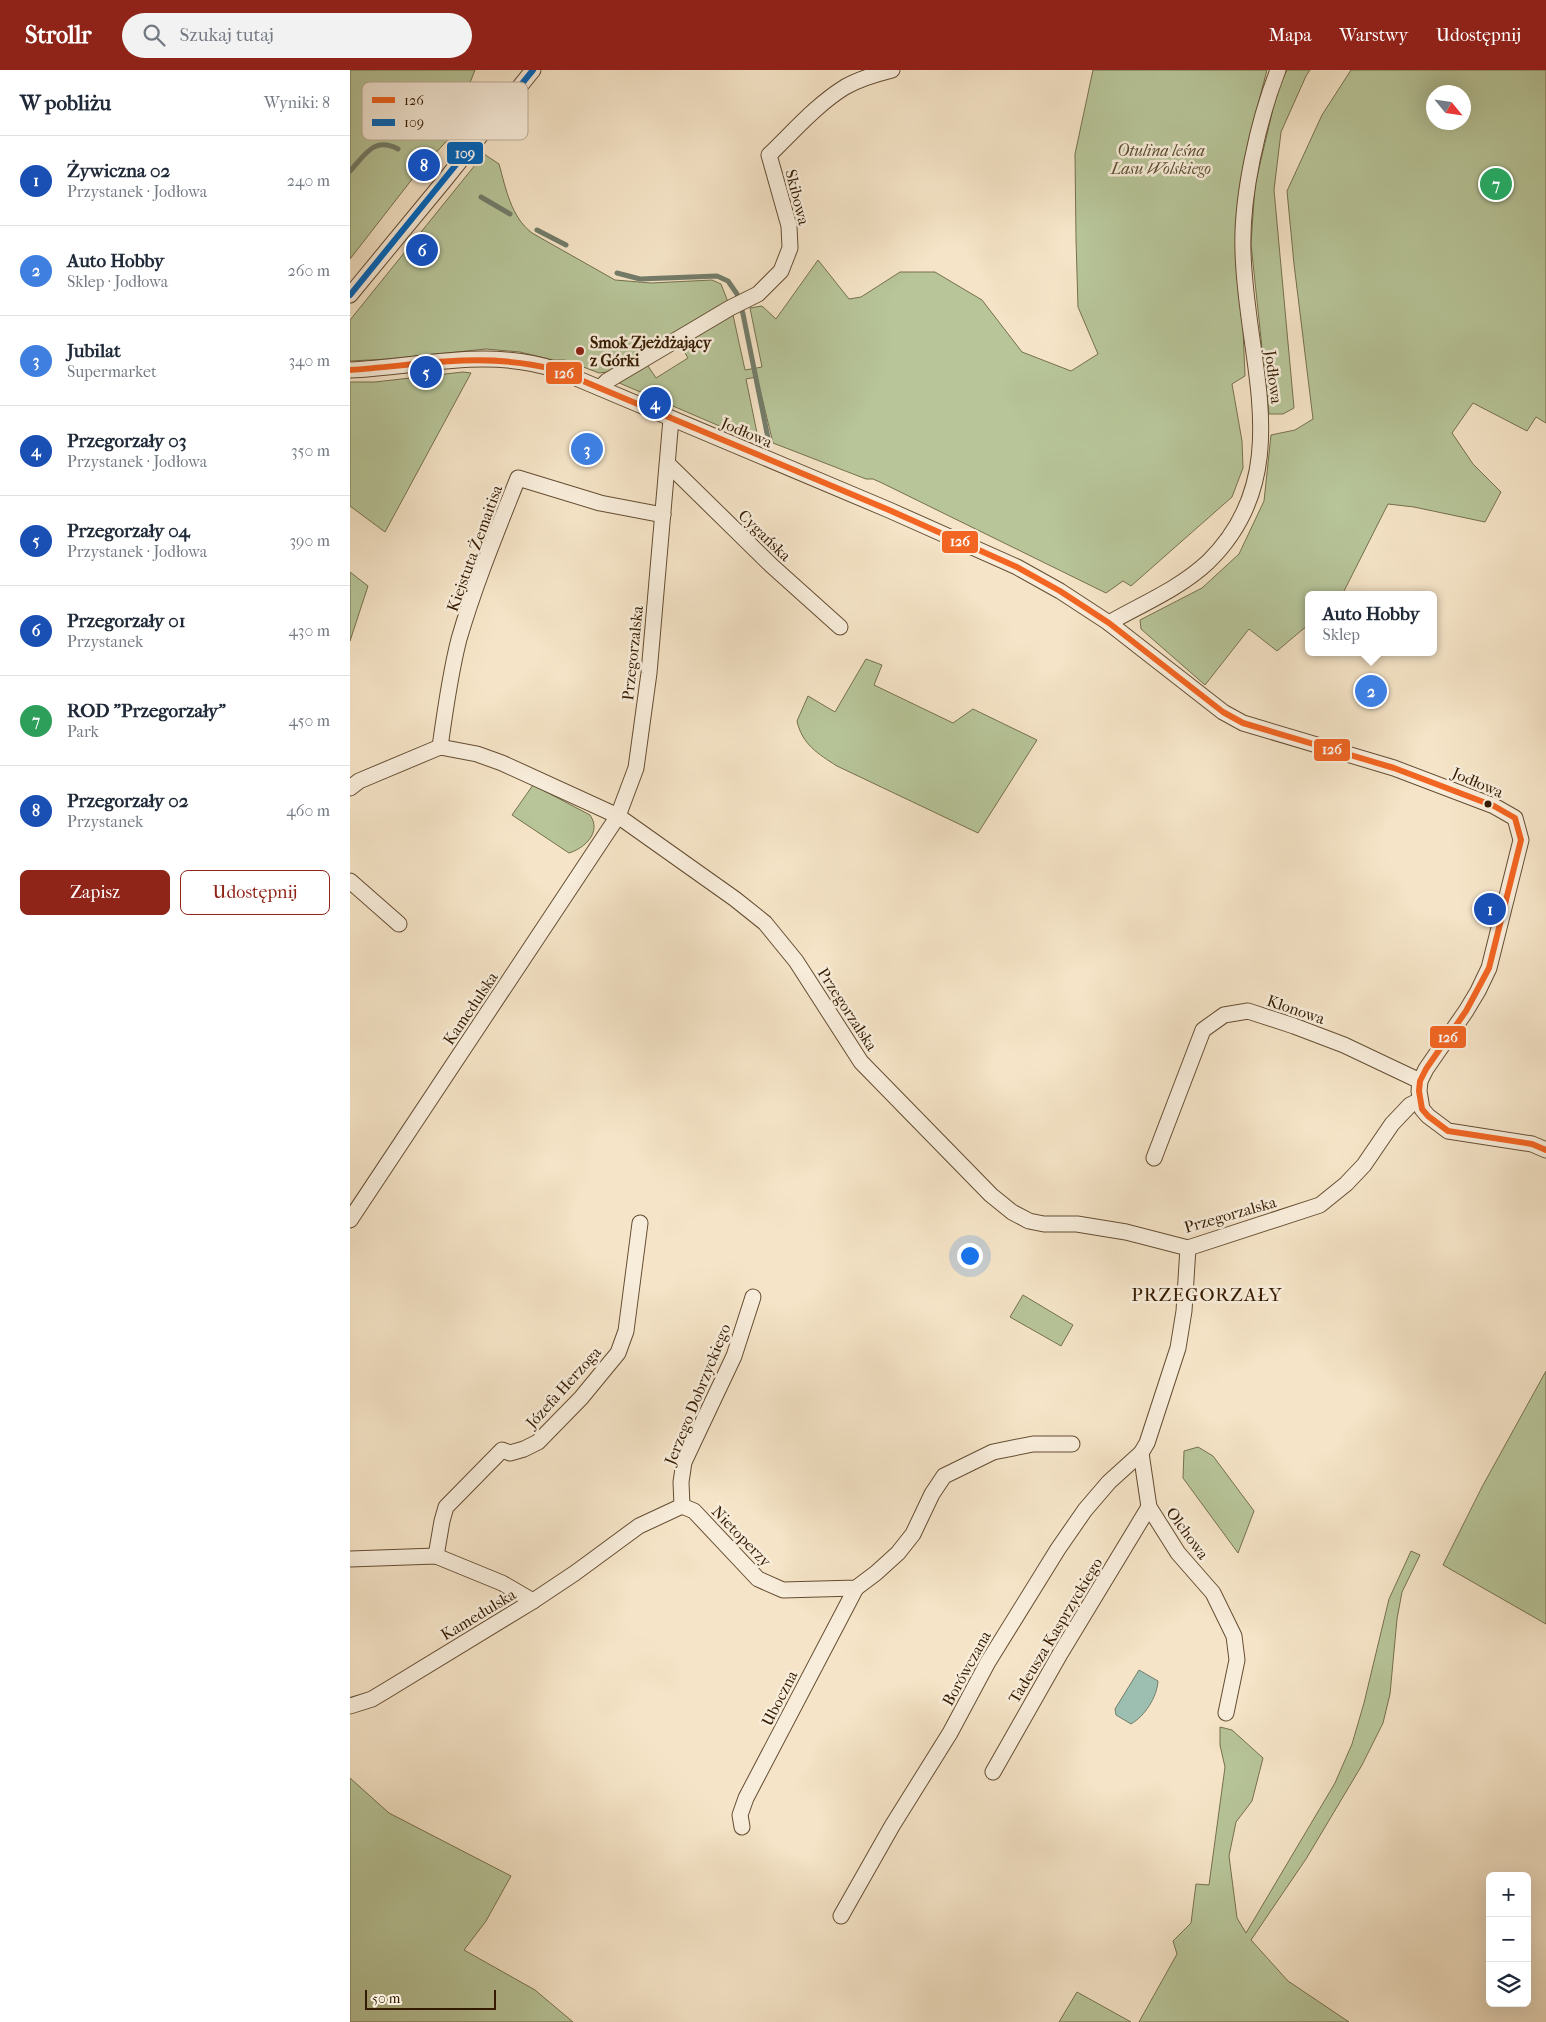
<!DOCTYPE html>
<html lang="pl">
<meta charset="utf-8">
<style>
:root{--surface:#fff;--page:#f2f2f3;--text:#1f2937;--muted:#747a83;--line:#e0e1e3;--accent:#8f2418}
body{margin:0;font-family:"IM FELL French Canon",serif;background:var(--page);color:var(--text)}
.controls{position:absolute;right:15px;bottom:15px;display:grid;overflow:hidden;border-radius:8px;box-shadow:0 5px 20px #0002}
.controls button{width:45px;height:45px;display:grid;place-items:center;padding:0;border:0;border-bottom:1px solid var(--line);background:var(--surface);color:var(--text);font:25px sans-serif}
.compass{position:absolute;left:1076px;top:15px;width:45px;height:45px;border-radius:50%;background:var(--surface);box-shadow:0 5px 20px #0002;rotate:119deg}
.scale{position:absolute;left:15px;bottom:12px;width:131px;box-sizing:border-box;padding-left:5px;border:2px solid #351b01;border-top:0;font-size:14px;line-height:18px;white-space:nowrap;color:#351b01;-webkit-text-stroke:4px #f8eddb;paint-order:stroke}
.you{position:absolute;left:619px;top:1185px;width:18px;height:18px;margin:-12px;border:4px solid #fff;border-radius:50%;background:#1a73e8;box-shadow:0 0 0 8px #1a73e833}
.badge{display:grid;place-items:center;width:32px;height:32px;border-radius:50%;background:var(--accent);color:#fff;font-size:16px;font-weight:700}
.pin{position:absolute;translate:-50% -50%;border:2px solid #fff;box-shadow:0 1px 5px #0006}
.popup{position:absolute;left:955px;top:521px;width:132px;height:65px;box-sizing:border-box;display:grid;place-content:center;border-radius:8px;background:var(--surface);filter:drop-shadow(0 1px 4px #0005);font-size:16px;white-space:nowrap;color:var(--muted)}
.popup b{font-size:19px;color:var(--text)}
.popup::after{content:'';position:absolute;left:50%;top:100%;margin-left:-10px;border:10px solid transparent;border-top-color:var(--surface)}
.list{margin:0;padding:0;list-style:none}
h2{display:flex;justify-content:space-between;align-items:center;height:65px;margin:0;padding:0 20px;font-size:21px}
h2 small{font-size:16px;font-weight:400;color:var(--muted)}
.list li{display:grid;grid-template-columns:32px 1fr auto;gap:15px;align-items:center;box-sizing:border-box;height:90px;padding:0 20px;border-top:1px solid var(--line)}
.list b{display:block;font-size:19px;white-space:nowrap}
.list p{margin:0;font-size:16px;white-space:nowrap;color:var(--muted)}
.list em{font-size:16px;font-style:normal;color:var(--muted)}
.actions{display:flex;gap:10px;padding:15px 20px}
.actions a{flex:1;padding:11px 0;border:1px solid var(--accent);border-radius:8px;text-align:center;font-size:18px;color:var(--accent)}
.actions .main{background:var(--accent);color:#fff}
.icon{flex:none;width:28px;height:28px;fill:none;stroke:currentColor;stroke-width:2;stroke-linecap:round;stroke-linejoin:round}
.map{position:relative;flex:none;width:1196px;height:1952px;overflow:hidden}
header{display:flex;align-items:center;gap:30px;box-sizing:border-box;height:70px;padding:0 25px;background:var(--accent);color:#fff}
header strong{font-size:24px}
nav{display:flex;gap:28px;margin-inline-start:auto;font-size:18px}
.search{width:350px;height:45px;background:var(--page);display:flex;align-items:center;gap:12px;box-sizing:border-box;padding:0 18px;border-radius:28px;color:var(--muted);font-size:19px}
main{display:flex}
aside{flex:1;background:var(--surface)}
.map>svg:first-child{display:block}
.green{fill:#b7c599;stroke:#76704d;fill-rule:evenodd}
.water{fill:#9dbfb1;stroke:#737d6b}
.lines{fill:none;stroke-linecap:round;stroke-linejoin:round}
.stream{stroke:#737d6b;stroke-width:5}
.street-casing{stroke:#654d32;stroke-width:17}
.street{stroke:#f8eddb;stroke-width:15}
.bus-1-casing{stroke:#f8eddb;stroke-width:10}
.bus-2-casing{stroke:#f8eddb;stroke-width:10}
.bus-1{stroke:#f26522;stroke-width:6}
.bus-2{stroke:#0065bd;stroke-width:6}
.poi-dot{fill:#8f2418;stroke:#f8eddb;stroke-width:2}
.bus-dot{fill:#351b01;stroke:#f8eddb;stroke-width:2}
.labels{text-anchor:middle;stroke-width:5;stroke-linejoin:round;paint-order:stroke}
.park-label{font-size:16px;font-style:italic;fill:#5c4e2f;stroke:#f8eddb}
.street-label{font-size:16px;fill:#351b01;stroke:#f8eddb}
.poi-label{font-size:16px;font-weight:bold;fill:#351b01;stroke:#f8eddb;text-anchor:start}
.quarter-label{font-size:19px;letter-spacing:1px;fill:#351b01;stroke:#f8eddb}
.key{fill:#f8eddb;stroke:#beae9a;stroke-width:1}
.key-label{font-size:14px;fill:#351b01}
.line-badge{stroke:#f8eddb;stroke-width:2}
.badge-label{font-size:14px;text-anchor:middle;font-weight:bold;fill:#fff}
</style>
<header>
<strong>Strollr</strong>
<div class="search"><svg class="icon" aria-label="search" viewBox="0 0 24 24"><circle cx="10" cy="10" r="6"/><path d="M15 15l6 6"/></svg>Szukaj tutaj</div>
<nav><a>Mapa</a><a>Warstwy</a><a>Udostępnij</a></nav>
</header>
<main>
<aside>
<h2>W pobliżu<small>Wyniki: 8</small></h2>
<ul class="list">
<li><span class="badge" style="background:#1a4fb4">1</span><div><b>Żywiczna 02</b><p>Przystanek · Jodłowa</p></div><em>240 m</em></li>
<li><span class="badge" style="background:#3f7fe0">2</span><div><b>Auto Hobby</b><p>Sklep · Jodłowa</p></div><em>260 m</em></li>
<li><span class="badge" style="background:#3f7fe0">3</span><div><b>Jubilat</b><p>Supermarket</p></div><em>340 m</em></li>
<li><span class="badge" style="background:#1a4fb4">4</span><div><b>Przegorzały 03</b><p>Przystanek · Jodłowa</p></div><em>350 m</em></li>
<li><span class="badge" style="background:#1a4fb4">5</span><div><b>Przegorzały 04</b><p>Przystanek · Jodłowa</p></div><em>390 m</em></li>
<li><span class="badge" style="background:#1a4fb4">6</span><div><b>Przegorzały 01</b><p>Przystanek</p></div><em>430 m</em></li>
<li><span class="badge" style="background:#2e9e5b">7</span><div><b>ROD &quot;Przegorzały&quot;</b><p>Park</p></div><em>450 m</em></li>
<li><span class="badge" style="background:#1a4fb4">8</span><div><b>Przegorzały 02</b><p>Przystanek</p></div><em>460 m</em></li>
</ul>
<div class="actions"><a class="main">Zapisz</a><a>Udostępnij</a></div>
</aside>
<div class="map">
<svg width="1196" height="1952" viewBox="0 0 1196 1952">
<rect width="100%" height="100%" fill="#f5e4c7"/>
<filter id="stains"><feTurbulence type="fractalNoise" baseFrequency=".004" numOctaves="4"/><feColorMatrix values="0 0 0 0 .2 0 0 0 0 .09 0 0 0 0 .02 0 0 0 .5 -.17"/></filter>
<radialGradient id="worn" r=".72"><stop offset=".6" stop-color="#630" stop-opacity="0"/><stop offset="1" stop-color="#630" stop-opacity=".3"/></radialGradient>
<g class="green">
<path d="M 0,0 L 125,0 L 110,38 L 112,54 L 63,108 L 0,189 Z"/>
<path d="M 743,0 L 917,0 L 904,50 L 890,188 L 895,306 L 882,314 L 892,371 L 893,398 L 882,427 L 781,516 L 773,511 L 756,523 L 532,413 L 523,409 L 516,409 L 423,373 L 407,307 L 396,309 L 409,373 L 267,312 L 296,293 L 306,308 L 338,288 L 329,273 L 383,245 L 395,300 L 412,297 L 400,238 L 412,236 L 426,249 L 468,190 L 499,229 L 511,227 L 550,202 L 585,202 L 632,230 L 672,282 L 721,301 L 748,284 L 728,237 L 726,169 L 725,84 Z"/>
<path d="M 937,0 L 960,0 L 956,6 L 931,62 L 924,120 L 944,338 L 933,344 L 919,344 L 901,174 L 905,115 L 928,18 Z"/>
<path d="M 1001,0 L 1196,0 L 1196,353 L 1186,347 L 1177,361 L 1123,333 L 1102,363 L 1123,394 L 1151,422 L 1135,452 L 1064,437 L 1038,434 L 992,525 L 958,525 L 958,555 L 927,581 L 899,559 L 855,615 L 791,559 L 790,550 L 852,518 L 889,484 L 914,431 L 921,365 L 945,360 L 963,349 L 944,194 L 937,121 L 972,45 ZM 1084,22 L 1114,22 L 1114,52 L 1084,52 Z"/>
<path d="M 134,84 L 149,94 C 156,119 161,147 182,163 L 265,210 L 301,213 L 362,210 L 371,214 L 378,232 L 258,302 L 249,303 L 215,290 L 203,290 L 170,282 L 136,279 L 38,289 L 0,291 L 0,250 Z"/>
<path d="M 113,302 L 121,303 L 35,462 L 0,436 L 0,312 L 25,312 Z"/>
<path d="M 0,502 L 18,516 L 0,571 Z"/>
<path d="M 516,589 L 532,595 L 524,615 L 603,653 L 623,639 L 687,670 L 628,763 L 487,696 C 468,684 452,674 447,651 L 458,626 L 485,642 Z"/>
<path d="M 183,715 L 240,745 C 252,762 235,778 219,783 L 162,745 Z"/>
<path d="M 673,1225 L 723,1255 L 711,1276 L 660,1247 Z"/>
<path d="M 1196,1301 L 1196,1554 L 1093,1495 L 1132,1417 Z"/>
<path d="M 848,1377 L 863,1386 L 904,1441 L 888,1483 L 833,1408 L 834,1381 Z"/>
<path d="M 1061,1481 L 1070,1485 L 1052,1522 L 1047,1549 L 1040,1624 L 1033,1653 L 1012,1695 L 956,1789 L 901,1870 L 938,1911 L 999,1952 L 789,1952 L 827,1884 L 823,1871 L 841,1853 L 846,1814 L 859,1815 L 875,1697 L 870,1675 L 870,1657 L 882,1660 L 913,1688 L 902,1731 L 886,1752 L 879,1786 L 887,1848 L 896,1863 L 985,1713 L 1002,1674 L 1014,1633 L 1039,1529 Z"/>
<path d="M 0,1708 L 39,1743 L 161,1806 L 136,1851 L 114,1880 L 185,1920 L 223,1952 L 0,1952 Z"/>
<path d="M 727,1922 L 781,1952 L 709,1952 Z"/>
</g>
<path class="water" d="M 789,1600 L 808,1611 C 807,1627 795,1646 781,1654 L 766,1645 L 765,1639 Z"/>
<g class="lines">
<g class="stream">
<path d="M 0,101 C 15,85 24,66 48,79"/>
<path d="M 131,127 L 160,144"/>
<path d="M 187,160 L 216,175"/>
<path d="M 267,203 L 290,209 L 367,206 L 378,211 L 387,224 L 393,244 L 419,373"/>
</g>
<g class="street-casing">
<g id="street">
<path d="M 0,225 L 94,111 L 183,0"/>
<path d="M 0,300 C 69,297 139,277 207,300 L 539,440 L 667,497 L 710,521 L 759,553 L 873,642 L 893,653 L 1044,698 L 1144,736 L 1165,748 L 1171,770 L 1139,898 L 1128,921 L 1116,941 L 1076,999 L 1070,1011 L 1069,1021 L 1072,1039 L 1078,1046 L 1098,1061 L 1182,1074 L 1196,1080"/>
<path d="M 250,318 L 257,311 L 380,238 L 408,224 L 431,201 L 440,178 L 439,156 L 419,85 C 443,62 466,35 495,17 C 509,9 526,4 542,0"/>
<path d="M 318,394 L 422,496 L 490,557"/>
<path d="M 759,553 C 792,534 829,519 858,492 C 949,403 895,290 893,181 C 891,127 908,51 928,0"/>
<path d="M 90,677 C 95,641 100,604 109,569 C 125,514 147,461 168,408 L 250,433 L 313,445"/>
<path d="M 0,718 L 9,711 L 90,677 L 127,684 L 152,693 L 268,746 L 385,829 L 415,853 L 446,891 L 511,992 L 641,1125 L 662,1142 L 679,1151 L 694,1154 L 727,1154 L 776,1162 L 838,1178 L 970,1135 L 996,1114 L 1014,1095 L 1042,1054 L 1060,1035 L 1070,1030"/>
<path d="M 0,811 L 49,854"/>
<path d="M 804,1088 L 853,960 L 874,945 L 898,941 L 944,956 L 994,975 L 1070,1011"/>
<path d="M 0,1150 L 268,746 L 286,698 L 299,603 L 321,349"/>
<path d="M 791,1383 L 799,1437 L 828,1483 L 863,1523 L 884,1566 L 887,1590 L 876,1643"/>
<path d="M 332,1436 L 331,1412 L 334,1392 L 384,1286 L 403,1227"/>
<path d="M 86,1486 L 92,1451 L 96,1437 L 152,1380 L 160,1383 L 174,1379 L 188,1372 L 231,1328 L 268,1283 L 276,1261 L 290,1153"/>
<path d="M 0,1489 L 86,1486 L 152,1513 L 183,1531"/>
<path d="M 0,1636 L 22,1629 L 37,1620 L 183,1531 L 225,1503 L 289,1456 L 332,1436 L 344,1441 L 408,1509 L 433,1520 L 506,1518 L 526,1503 L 548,1483 L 563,1464 L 582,1424 L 594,1406 L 643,1382 L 683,1374 L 722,1374"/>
<path d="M 643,1702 L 710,1584 L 799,1437"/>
<path d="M 392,1757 L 390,1745 L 396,1728 L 506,1518"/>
<path d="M 491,1846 L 542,1756 L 600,1663 L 638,1592 L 708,1479 L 735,1440 L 759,1412 L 791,1383 L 797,1373 L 828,1278 L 834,1241 L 838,1178"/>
</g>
</g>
<use href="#street" class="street"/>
<g class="bus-1-casing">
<path id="bus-1" d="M 0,300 C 73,295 134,281 207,300 L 539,440 L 667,497 L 710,521 L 759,553 L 873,642 L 893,653 L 1044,698 L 1144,736 L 1165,748 L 1171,770 L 1139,898 L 1116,941 L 1076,999 L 1070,1011 L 1069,1021 L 1072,1039 L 1078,1046 L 1098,1061 L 1182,1074 L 1196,1080"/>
</g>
<g class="bus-2-casing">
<path id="bus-2" d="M 0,225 L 183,0"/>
</g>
<use href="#bus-1" class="bus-1"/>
<use href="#bus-2" class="bus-2"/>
</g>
<circle class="poi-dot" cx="230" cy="281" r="5"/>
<circle class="bus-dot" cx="1138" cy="734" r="4.5"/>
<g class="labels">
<g class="park-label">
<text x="811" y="86">Otulina leśna<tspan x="811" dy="18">Lasu Wolskiego</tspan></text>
</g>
<g class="street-label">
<text transform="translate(448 127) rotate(76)" y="6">Skibowa</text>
<text transform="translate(924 307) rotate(83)" y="6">Jodłowa</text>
<text transform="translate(397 362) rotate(23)" y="6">Jodłowa</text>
<text transform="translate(415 465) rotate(44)" y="6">Cygańska</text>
<text transform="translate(124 478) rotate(-70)" y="6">Kiejstuta Żemaitisa</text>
<text transform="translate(282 583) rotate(-84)" y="6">Przegorzalska</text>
<text transform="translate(1128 712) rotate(23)" y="6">Jodłowa</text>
<text transform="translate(120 938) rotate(-56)" y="6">Kamedulska</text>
<text transform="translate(498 939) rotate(57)" y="6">Przegorzalska</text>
<text transform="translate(946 939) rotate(19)" y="6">Klonowa</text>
<text transform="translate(880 1144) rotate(-16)" y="6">Przegorzalska</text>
<text transform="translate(213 1317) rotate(-48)" y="6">Józefa Herzoga</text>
<text transform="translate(347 1324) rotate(-68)" y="6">Jerzego Dobrzyckiego</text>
<text transform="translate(838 1463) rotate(54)" y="6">Olchowa</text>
<text transform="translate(392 1466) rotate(46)" y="6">Nietoperzy</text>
<text transform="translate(128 1544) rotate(-31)" y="6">Kamedulska</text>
<text transform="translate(705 1560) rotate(-59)" y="6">Tadeusza Kasprzyckiego</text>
<text transform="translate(616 1598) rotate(-61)" y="6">Borówczana</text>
<text transform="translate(429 1628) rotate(-63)" y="6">Uboczna</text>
</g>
<g class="poi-label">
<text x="240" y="278">Smok Zjeżdżający<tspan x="240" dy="18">z Górki</tspan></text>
</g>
<g class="quarter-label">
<text x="857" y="1231">PRZEGORZAŁY</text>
</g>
</g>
<rect x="12" y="12" width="166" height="58" rx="8" class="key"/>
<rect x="22" y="27" width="23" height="6" fill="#f26522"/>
<rect x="22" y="49" width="23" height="7" fill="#0065bd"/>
<g class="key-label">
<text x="54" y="35">126</text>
<text x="54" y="57">109</text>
</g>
<g class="line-badge">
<rect x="96" y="71" width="38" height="24" rx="5" fill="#0065bd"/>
<rect x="195" y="291" width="38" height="24" rx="5" fill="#f26522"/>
<rect x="591" y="460" width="38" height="24" rx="5" fill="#f26522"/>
<rect x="963" y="668" width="38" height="24" rx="5" fill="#f26522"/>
<rect x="1079" y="955" width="38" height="24" rx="5" fill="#f26522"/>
</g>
<g class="badge-label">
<text x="115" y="88">109</text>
<text x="214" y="308">126</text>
<text x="610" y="476">126</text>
<text x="982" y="684">126</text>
<text x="1098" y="972">126</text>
</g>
<rect width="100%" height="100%" filter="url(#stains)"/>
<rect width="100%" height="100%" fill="url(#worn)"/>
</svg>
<div class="controls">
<button>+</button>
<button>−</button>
<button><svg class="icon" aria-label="layers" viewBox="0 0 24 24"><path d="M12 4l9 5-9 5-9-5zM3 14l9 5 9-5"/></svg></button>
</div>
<svg class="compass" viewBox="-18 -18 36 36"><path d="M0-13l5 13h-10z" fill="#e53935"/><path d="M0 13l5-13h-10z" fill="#747a83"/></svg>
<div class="scale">50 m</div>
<div class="you"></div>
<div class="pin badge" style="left:1140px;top:839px;background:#1a4fb4">1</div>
<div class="pin badge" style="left:1021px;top:621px;background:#3f7fe0">2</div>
<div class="popup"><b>Auto Hobby</b>Sklep</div>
<div class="pin badge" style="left:237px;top:379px;background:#3f7fe0">3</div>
<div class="pin badge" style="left:305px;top:333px;background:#1a4fb4">4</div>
<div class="pin badge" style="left:76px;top:302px;background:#1a4fb4">5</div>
<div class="pin badge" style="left:72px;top:180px;background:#1a4fb4">6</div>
<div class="pin badge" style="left:1146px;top:114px;background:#2e9e5b">7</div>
<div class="pin badge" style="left:74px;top:95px;background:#1a4fb4">8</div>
</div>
</main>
